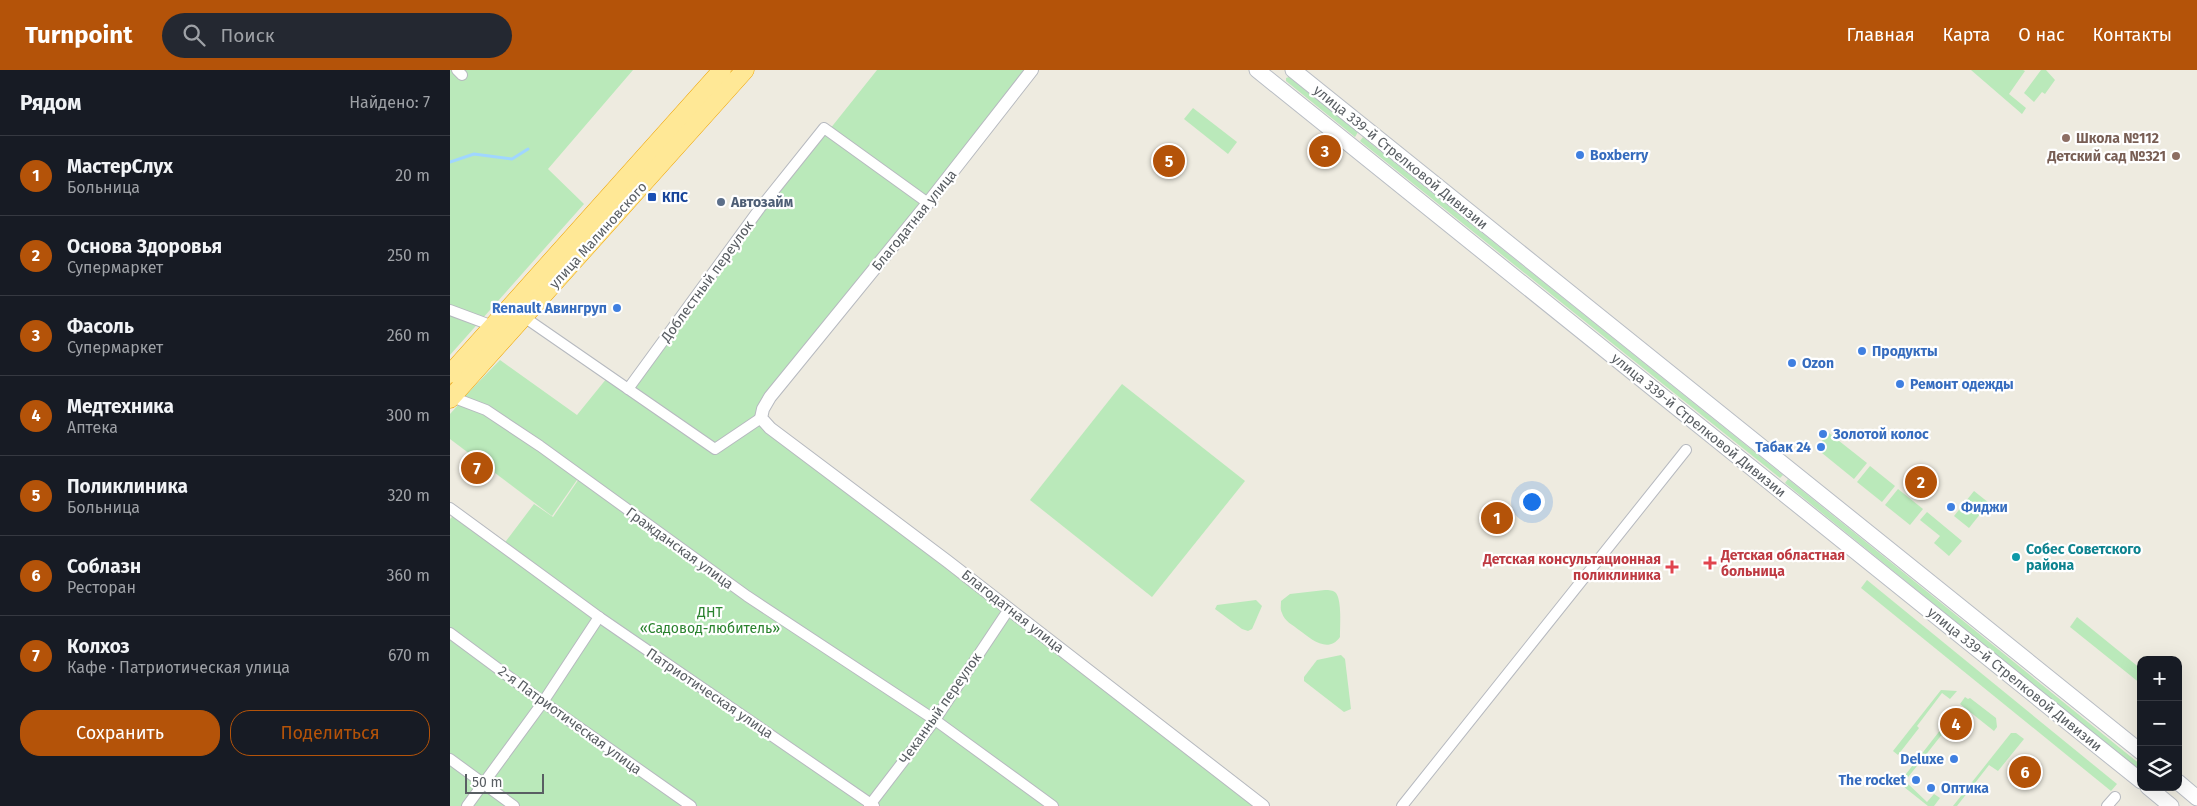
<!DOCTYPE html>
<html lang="ru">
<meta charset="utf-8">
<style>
:root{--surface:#171b24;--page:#242831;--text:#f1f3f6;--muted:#9ea1a6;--line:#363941;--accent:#b45309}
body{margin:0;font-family:"Fira Sans",sans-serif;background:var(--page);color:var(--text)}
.controls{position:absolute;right:15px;bottom:15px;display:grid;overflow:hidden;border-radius:10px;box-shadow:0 5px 20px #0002}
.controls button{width:45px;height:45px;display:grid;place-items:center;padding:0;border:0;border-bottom:1px solid var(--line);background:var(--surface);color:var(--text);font:25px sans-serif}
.scale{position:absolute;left:15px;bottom:12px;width:79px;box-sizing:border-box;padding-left:5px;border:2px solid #595e63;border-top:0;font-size:14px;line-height:18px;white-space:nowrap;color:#595e63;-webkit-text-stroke:4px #fff;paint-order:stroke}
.you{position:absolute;left:1081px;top:431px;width:18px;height:18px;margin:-12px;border:4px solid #fff;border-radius:50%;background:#1a73e8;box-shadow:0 0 0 8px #1a73e833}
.badge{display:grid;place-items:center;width:32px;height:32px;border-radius:50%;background:var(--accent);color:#fff;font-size:16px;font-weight:700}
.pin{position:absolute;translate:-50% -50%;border:2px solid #fff;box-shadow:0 1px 5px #0006}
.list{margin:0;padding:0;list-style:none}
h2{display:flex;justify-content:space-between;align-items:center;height:65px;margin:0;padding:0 20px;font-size:21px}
h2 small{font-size:16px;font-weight:400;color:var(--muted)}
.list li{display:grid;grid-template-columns:32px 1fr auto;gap:15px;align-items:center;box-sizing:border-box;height:80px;padding:0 20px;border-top:1px solid var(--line)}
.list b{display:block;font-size:19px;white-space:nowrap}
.list p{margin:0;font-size:16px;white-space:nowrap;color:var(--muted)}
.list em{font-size:16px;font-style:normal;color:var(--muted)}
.actions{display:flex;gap:10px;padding:15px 20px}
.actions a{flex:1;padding:11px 0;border:1px solid var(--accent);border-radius:20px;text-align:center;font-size:18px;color:var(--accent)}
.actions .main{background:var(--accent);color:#fff}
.icon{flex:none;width:28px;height:28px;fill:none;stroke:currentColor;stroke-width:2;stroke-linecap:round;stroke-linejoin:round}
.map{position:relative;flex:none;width:1747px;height:736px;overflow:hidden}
header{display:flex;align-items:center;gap:30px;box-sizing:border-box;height:70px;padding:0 25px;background:var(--accent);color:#fff}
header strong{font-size:24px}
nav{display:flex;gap:28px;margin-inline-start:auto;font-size:18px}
.search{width:350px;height:45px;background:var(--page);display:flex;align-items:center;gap:12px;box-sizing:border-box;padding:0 18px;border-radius:28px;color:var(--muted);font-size:19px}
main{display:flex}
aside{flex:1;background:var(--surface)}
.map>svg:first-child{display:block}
.green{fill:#bae9ba}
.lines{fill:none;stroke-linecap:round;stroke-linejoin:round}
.stream{stroke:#a0d6ff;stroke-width:3}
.minor-casing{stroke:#b6b9bf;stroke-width:12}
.tertiary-casing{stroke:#b6b9bf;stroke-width:14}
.secondary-casing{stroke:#b9bdc4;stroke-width:17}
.trunk-casing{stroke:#efa300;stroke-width:19}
.minor{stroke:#fff;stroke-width:10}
.tertiary{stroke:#fff;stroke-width:12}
.secondary{stroke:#fff;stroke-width:15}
.trunk{stroke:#ffe896;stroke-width:18}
.education-dot{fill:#8d6e63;stroke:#fff;stroke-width:2}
.shop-dot{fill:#3f7fe0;stroke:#fff;stroke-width:2}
.transit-dot{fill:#1a4fb4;stroke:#fff;stroke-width:2}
.service-dot{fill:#5c6f8a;stroke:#fff;stroke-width:2}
.culture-dot{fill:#0f9aa8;stroke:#fff;stroke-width:2}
.health-dot{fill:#e0444e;stroke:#fff;stroke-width:2}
.labels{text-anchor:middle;stroke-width:4.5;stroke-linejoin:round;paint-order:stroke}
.education-label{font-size:14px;font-weight:bold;fill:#785e54;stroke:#fff;text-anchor:start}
.shop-label{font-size:14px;font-weight:bold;fill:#366cbe;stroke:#fff;text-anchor:start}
.street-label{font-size:14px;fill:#595e63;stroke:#fff}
.transit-label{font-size:14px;font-weight:bold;fill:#164399;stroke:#fff;text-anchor:start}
.service-label{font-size:14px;font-weight:bold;fill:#4e5e75;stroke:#fff;text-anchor:start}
.culture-label{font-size:14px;font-weight:bold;fill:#0d838f;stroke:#fff;text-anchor:start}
.health-label{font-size:14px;font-weight:bold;fill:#be3a42;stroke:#fff;text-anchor:start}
.park-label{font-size:14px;fill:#2a822e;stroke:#fff}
</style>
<header>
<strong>Turnpoint</strong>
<div class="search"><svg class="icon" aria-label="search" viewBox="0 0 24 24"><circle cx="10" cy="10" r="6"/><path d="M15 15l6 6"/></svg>Поиск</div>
<nav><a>Главная</a><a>Карта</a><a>О нас</a><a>Контакты</a></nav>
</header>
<main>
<aside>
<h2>Рядом<small>Найдено: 7</small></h2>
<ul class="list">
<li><span class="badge">1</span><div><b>МастерСлух</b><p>Больница</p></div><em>20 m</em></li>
<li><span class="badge">2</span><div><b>Основа Здоровья</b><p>Супермаркет</p></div><em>250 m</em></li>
<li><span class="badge">3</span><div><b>Фасоль</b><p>Супермаркет</p></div><em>260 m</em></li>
<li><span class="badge">4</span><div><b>Медтехника</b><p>Аптека</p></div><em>300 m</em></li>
<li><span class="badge">5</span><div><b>Поликлиника</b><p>Больница</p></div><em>320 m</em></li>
<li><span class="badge">6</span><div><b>Соблазн</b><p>Ресторан</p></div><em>360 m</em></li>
<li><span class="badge">7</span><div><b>Колхоз</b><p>Кафе · Патриотическая улица</p></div><em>670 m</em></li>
</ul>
<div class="actions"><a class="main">Сохранить</a><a>Поделиться</a></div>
</aside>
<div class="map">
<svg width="1747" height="736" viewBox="0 0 1747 736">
<rect width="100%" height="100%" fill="#eeebe0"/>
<g class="green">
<path d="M 0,0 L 183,0 L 98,99 L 134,134 L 0,285 Z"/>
<path d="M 427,0 L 578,0 L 304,349 L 808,736 L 0,736 L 0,449 L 4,445 L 50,479 L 84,434 L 103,447 L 133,403 L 13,328 L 50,290 L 127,345 L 157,308 L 180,324 L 285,178 Z"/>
<path d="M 1521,0 L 1573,0 L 1575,1 L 1559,24 L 1576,38 L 1572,44 Z"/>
<path d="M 1591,0 L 1596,0 L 1605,10 L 1595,24 L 1592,22 L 1584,32 L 1574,23 Z"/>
<path d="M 839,7 L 908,62 L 905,67 L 836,11 L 836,8 Z"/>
<path d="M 743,38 L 787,72 L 778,84 L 734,49 Z"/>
<path d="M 913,67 L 1333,405 L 1330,408 L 910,71 Z"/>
<path d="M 672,314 L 795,411 L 702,527 L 580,430 Z"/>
<path d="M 9,334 L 37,344 L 129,407 L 102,446 L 0,369 L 0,344 Z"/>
<path d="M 1379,363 L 1417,393 L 1404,409 L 1372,383 L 1377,377 L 1371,372 Z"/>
<path d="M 1420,396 L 1445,416 L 1432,432 L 1407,412 Z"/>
<path d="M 1338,409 L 1691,695 L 1691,702 L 1335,413 Z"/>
<path d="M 1448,419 L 1473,439 L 1460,455 L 1435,435 Z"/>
<path d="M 1524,421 L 1539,433 L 1519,458 L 1504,446 Z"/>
<path d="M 1477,442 L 1512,471 L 1499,486 L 1484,473 L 1490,466 L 1470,450 Z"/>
<path d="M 1417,510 L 1667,714 L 1661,721 L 1411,518 Z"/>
<path d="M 875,520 C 879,520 883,520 886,523 C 892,531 890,557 890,567 C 878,584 861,569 849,560 C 843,555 834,551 832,543 C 830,539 831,536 831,531 L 840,524 Z"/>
<path d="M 806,530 L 812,536 L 802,559 L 798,561 L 792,559 L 765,539 L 767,535 Z"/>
<path d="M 1627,547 L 1691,599 L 1691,614 L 1620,557 Z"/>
<path d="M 891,585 L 895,589 L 901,639 L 894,642 L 854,611 L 854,607 L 867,590 Z"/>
<path d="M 1491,620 L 1507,621 L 1500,629 L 1492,623 L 1467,656 L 1469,658 L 1448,685 L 1443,681 Z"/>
<path d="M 1515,627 L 1518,629 L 1520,628 L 1546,648 L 1547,657 L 1544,661 L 1510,634 Z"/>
<path d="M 1502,645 L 1505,648 L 1455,711 L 1477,732 L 1484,724 L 1490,728 L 1484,736 L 1478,736 L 1449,713 Z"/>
<path d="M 1561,663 L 1566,663 L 1574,669 L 1548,701 L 1539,695 L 1507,736 L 1503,736 Z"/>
</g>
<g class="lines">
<path class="stream" d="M 0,92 L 24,84 L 62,89 L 78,79"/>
<g class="minor-casing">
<g id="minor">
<path d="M 7,0 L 12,5"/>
<path d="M 0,240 L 43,256"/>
<path d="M 74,247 L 265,379 L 311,348"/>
<path d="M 178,319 L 310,138 L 374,58 L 478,133"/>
<path d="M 2,327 L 36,340 L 90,376 L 297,526 L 485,650 L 603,736"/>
<path d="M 0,438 L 149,547 L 424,736"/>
<path d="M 0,563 L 93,632 L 241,736"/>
<path d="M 0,689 L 64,736"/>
<path d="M 17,736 L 93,632 L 149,547"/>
<path d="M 419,736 L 485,650 L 559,539"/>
<path d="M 952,736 L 1236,380"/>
<path d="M 1657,736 L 1665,727"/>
</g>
</g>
<g class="tertiary-casing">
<path id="tertiary" d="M 582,0 L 478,133 L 320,327 L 313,339 L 311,348 L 320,358 L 497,491 L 813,736"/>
</g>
<g class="secondary-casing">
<g id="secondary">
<path d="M 807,0 L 1691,711"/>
<path d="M 843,0 L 1691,682"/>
<path d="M 1728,712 L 1747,728"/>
<path d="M 1698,717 L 1721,736"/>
</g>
</g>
<g class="trunk-casing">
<g id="trunk">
<path d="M 0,304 L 272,0"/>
<path d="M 0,329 L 295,0"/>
</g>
</g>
<use href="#minor" class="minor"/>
<use href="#tertiary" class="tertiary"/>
<use href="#secondary" class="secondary"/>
<use href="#trunk" class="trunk"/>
</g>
<g class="education-dot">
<circle cx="1616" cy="68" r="5"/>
<circle cx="1726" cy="86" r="5"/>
</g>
<g class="shop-dot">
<circle cx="1130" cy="85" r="5"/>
<circle cx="167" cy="238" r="5"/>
<circle cx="1412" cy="281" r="5"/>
<circle cx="1342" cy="293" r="5"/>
<circle cx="1450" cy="314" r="5"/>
<circle cx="1373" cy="364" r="5"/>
<circle cx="1371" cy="377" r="5"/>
<circle cx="1501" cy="437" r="5"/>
<circle cx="1504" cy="689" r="5"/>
<circle cx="1466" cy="710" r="5"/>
<circle cx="1481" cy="718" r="5"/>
</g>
<rect class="transit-dot" x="197" y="122" width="10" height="10" rx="2.5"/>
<circle class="service-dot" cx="271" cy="132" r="5"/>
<circle class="culture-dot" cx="1566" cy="487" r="5"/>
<g class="health-dot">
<path d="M1257.5 485.5h5v5h5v5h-5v5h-5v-5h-5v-5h5z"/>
<path d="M1219.5 489.5h5v5h5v5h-5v5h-5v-5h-5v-5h5z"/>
</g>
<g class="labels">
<g class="education-label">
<text x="1626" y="73">Школа №112</text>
<text x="1716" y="91" text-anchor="end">Детский сад №321</text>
</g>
<g class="shop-label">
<text x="1140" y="90">Boxberry</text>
<text x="157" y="243" text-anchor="end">Renault Авингруп</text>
<text x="1422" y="286">Продукты</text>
<text x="1352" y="298">Ozon</text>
<text x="1460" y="319">Ремонт одежды</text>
<text x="1383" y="369">Золотой колос</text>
<text x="1361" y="382" text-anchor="end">Табак 24</text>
<text x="1511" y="442">Фиджи</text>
<text x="1494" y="694" text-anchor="end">Deluxe</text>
<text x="1456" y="715" text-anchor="end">The rocket</text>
<text x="1491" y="723">Оптика</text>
</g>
<g class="street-label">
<text transform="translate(951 87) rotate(39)" y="5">улица 339-й Стрелковой Дивизии</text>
<text transform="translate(464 150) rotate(-51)" y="5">Благодатная улица</text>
<text transform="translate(148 165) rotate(-48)" y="5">улица Малиновского</text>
<text transform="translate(257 211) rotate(-54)" y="5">Доблестный переулок</text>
<text transform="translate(1249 355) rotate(39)" y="5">улица 339-й Стрелковой Дивизии</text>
<text transform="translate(230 478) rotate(36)" y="5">Гражданская улица</text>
<text transform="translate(563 541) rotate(38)" y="5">Благодатная улица</text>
<text transform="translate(1565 609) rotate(39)" y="5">улица 339-й Стрелковой Дивизии</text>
<text transform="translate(260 623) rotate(34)" y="5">Патриотическая улица</text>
<text transform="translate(490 638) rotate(-55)" y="5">Чеканный переулок</text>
<text transform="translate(120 650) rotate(36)" y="5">2-я Патриотическая улица</text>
</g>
<g class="transit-label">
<text x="212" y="132">КПС</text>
</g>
<g class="service-label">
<text x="281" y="137">Автозайм</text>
</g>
<g class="culture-label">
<text x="1576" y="484">Собес Советского<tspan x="1576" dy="16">района</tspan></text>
</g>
<g class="health-label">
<text x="1271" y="490">Детская областная<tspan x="1271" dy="16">больница</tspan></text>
<text x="1211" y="494" text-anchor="end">Детская консультационная<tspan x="1211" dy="16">поликлиника</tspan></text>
</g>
<g class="park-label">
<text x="260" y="547">ДНТ<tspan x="260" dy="16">«Садовод-любитель»</tspan></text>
</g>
</g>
</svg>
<div class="controls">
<button>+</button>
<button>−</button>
<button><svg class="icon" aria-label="layers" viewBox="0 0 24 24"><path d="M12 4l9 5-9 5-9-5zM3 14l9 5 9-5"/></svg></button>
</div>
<div class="scale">50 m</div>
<div class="you"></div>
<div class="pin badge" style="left:1047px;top:448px">1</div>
<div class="pin badge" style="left:1471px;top:412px">2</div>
<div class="pin badge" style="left:875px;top:81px">3</div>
<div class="pin badge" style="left:1506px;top:654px">4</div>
<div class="pin badge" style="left:719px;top:91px">5</div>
<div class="pin badge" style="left:1575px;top:702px">6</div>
<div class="pin badge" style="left:27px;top:398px">7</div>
</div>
</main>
